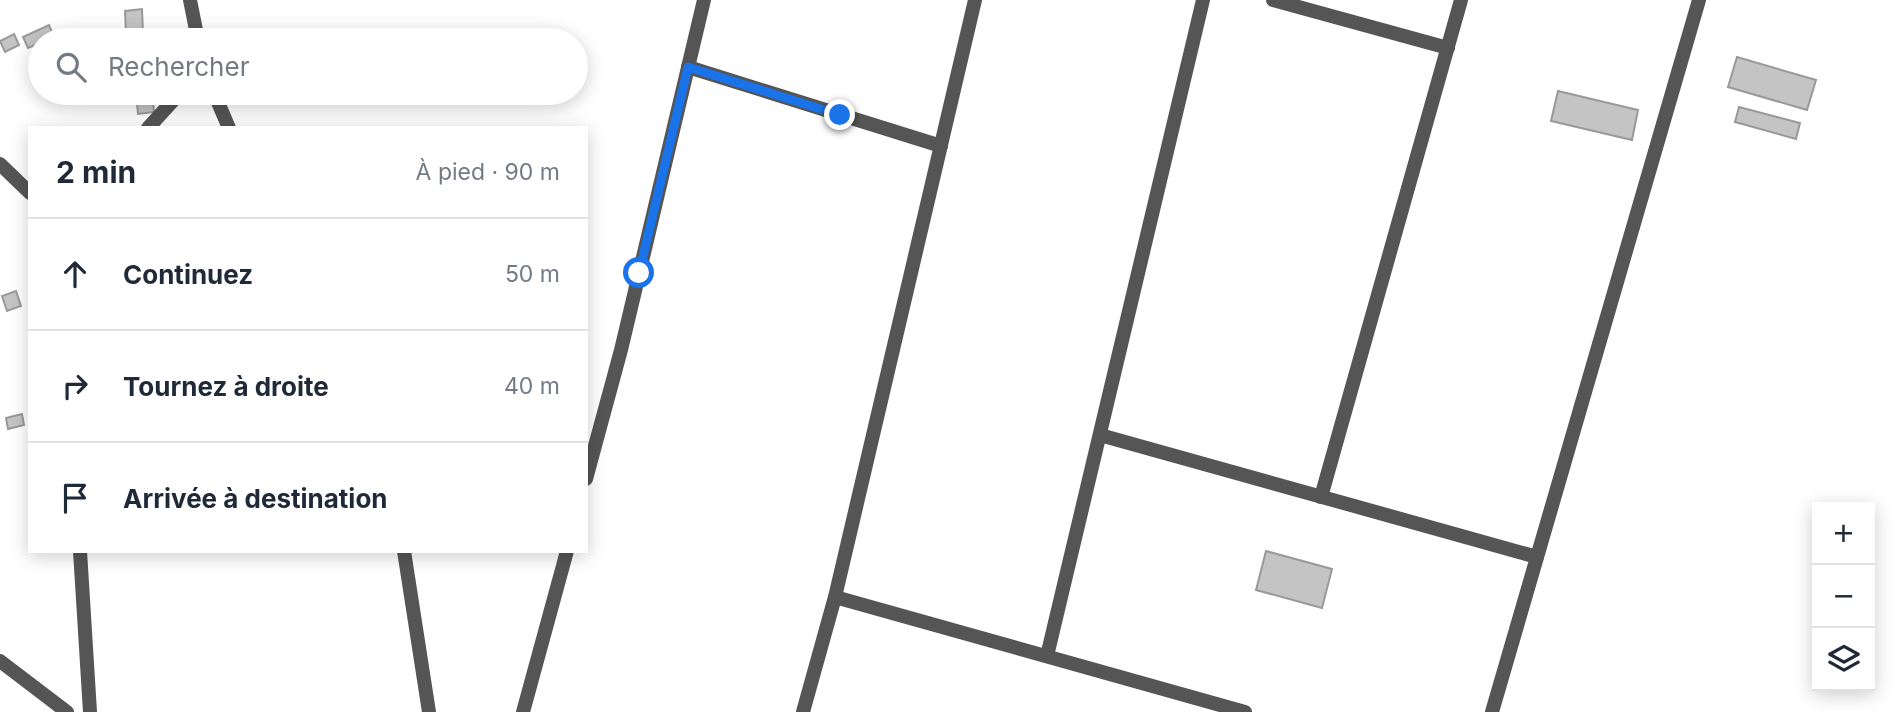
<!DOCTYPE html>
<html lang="fr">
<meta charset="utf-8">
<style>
:root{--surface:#fff;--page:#f2f2f3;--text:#1f2937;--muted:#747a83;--line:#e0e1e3}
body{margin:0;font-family:Inter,sans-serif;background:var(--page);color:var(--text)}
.controls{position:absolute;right:21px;bottom:21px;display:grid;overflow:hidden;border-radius:0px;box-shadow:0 4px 18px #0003}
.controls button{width:63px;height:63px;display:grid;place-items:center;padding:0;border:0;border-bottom:2px solid var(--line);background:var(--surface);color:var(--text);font:35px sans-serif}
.stop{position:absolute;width:21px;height:21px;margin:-16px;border:5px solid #1a73e8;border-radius:50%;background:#fff}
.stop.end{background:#1a73e8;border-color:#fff;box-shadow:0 2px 7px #0008}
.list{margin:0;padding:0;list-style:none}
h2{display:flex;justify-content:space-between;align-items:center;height:91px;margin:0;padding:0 28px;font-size:30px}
h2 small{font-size:23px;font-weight:400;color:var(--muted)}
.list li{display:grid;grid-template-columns:46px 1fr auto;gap:21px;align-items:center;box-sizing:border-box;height:112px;padding:0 28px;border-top:2px solid var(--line)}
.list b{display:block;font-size:26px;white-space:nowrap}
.list em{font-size:23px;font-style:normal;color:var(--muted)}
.icon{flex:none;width:38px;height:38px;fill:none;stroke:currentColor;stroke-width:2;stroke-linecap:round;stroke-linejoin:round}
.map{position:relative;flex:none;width:1896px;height:712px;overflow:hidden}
.search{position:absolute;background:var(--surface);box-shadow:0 4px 18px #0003;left:28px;top:28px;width:560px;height:77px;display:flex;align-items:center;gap:18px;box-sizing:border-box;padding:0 24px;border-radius:38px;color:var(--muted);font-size:26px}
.panel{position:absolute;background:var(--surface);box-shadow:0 4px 18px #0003;left:28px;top:126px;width:560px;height:427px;border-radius:0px}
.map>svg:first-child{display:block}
.building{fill:#c4c4c4;stroke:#999;stroke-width:2}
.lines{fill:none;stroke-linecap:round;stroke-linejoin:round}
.minor{stroke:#555;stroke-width:14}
.route{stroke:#1a73e8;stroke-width:9}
</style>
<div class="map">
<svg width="1896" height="712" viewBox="0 0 1896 712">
<rect width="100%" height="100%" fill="#fff"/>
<g class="building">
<path d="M 142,9 L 143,33 L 126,34 L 125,11 Z"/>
<path d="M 49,25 L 54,37 L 28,48 L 23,37 Z"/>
<path d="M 14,34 L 19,45 L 5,52 L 0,41 Z"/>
<path d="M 1737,57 L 1816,80 L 1807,110 L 1728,87 Z"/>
<path d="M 1558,91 L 1638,110 L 1632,140 L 1551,121 Z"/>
<path d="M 136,93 L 152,93 L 154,112 L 138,114 Z"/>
<path d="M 1739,107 L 1800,123 L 1796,139 L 1735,122 Z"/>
<path d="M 16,291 L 21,306 L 7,311 L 2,296 Z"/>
<path d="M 22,414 L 24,425 L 8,429 L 6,418 Z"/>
<path d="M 1266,551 L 1332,569 L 1322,608 L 1256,590 Z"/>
</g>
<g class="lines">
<g class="minor">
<path d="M 190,0 L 198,40"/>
<path d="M 1273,0 L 1448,48"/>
<path d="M 688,67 L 941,146"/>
<path d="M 214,93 L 229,128"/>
<path d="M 148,128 L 180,93"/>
<path d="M 0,164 L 30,193"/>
<path d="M 1100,435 L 1537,557"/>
<path d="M 586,479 L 621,350 L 704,0"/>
<path d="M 1321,497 L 1461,0"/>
<path d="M 80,551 L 90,712"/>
<path d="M 404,551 L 429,712"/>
<path d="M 835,597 L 1245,712"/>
<path d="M 1047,656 L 1203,0"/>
<path d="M 0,661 L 67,712"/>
<path d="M 523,712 L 567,551"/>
<path d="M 803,712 L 835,597 L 975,0"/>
<path d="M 1492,712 L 1699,0"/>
</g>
</g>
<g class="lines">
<path class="route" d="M 639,273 L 688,67 L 840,115"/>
</g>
</svg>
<div class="controls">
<button>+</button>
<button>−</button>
<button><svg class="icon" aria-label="layers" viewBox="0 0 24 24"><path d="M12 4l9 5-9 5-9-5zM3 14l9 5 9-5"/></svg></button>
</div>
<div class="stop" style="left:639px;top:273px"></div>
<div class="stop end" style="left:840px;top:115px"></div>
<div class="search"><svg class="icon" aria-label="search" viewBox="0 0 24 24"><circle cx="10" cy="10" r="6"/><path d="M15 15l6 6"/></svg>Rechercher</div>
<section class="panel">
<h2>2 min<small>À pied · 90 m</small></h2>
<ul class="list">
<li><svg class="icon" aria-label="ahead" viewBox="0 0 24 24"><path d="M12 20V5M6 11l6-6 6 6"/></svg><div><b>Continuez</b></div><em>50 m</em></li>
<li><svg class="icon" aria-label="right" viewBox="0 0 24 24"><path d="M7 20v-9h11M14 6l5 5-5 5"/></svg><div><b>Tournez à droite</b></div><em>40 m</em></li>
<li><svg class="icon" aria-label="arrive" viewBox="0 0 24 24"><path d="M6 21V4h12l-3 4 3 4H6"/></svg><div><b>Arrivée à destination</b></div></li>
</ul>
</section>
</div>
